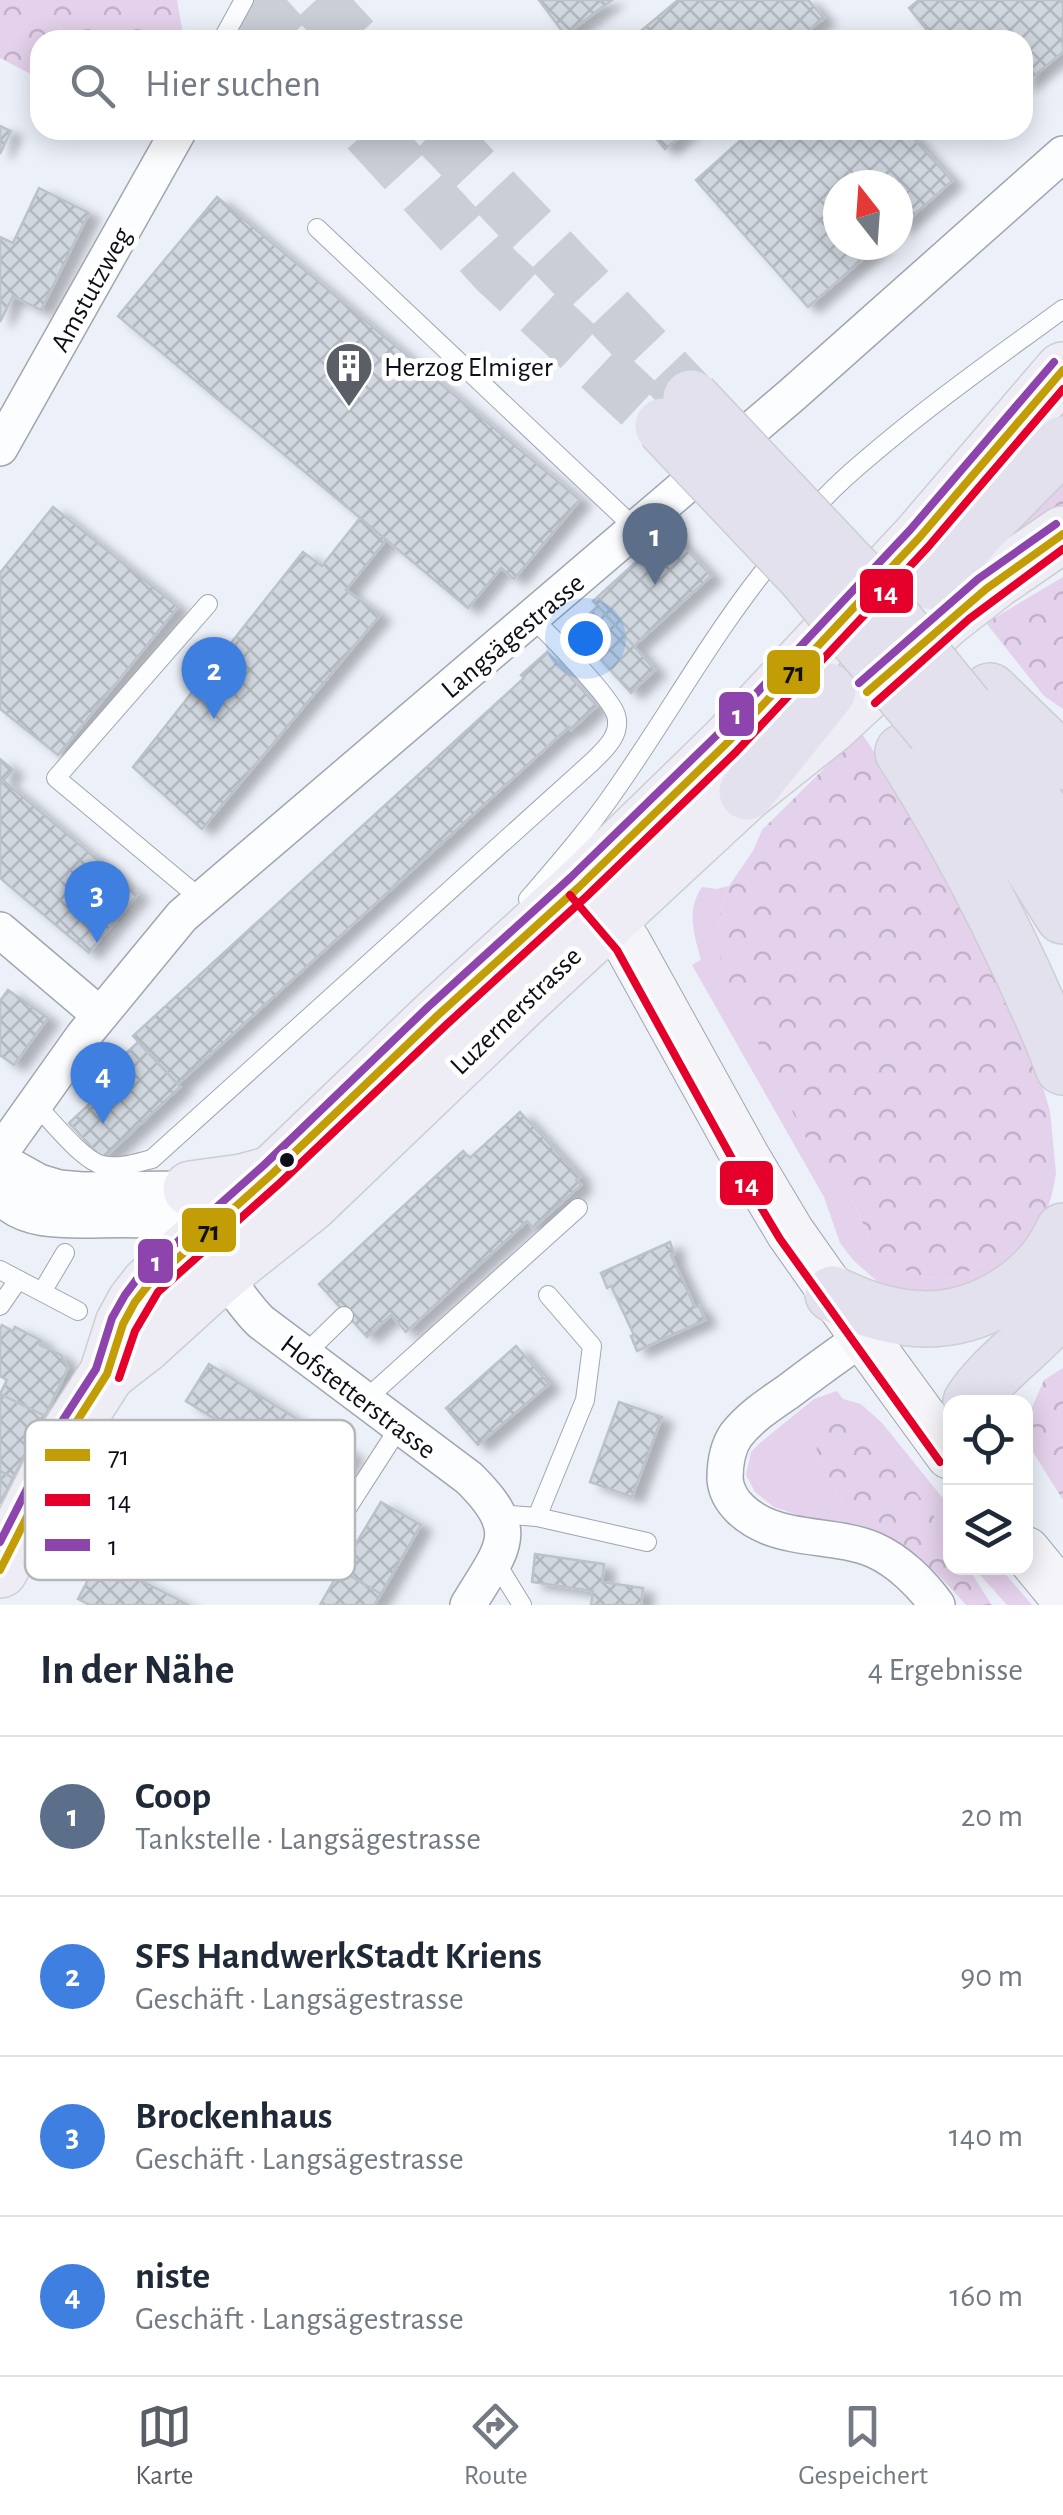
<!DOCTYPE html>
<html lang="de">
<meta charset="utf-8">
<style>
:root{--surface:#fff;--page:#f6f6f7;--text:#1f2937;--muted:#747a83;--line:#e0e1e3;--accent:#5a5e67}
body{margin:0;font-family:"Alegreya Sans",sans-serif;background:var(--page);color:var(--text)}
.controls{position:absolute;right:30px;bottom:30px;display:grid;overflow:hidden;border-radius:20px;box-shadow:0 5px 25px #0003}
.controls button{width:90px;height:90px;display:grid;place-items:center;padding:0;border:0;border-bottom:2px solid var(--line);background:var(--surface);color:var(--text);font:50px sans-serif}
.compass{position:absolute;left:823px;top:170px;width:90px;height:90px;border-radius:50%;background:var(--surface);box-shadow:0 5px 25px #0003;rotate:343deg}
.you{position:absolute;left:585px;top:638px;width:35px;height:35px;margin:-25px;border:8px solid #fff;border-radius:50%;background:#1a73e8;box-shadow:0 0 0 15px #1a73e833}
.badge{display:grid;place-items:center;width:65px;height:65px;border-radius:50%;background:var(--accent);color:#fff;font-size:32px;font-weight:700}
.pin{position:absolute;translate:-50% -82px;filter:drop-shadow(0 2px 5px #0008)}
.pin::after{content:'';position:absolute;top:52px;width:35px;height:30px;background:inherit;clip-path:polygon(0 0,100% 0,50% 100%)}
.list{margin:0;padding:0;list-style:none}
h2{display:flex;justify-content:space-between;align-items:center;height:130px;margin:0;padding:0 40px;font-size:42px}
h2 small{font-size:32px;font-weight:400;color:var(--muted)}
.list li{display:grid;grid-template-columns:65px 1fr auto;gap:30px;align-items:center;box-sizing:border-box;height:160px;padding:0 40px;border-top:2px solid var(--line)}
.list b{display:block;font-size:38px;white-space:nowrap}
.list p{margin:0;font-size:32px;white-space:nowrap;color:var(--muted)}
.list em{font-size:32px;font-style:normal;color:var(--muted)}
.icon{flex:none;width:55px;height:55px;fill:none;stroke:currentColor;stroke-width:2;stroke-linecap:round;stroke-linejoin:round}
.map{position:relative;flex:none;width:1063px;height:1605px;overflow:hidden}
.search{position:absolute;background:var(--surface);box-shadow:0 5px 25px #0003;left:30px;right:30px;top:30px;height:110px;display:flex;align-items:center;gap:25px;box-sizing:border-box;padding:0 35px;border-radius:30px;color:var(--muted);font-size:38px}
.sheet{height:770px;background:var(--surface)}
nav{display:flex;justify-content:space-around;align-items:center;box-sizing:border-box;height:140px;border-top:2px solid var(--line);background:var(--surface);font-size:28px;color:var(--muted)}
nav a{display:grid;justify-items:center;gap:5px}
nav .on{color:var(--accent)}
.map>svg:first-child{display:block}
.green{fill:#e4d1eb}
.forest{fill:url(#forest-crowns)}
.building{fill:url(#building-cross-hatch);stroke:#bcc2ca;stroke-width:2.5;filter:url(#shadow)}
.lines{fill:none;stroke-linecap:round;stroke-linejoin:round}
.highway-tunnel{stroke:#caced7;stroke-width:55;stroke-dasharray:55 28;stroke-linecap:butt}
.lane-casing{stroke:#a1a5ae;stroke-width:20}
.street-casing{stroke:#a1a5ae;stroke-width:38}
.secondary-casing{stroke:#a1a5ae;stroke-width:50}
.primary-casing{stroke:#ccced3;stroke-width:58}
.highway-casing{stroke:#ccced3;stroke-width:58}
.lane{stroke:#fcfdfe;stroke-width:18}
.street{stroke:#fcfdfe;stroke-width:35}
.secondary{stroke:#f4f4f9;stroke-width:48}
.primary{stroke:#eeedf5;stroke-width:55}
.highway{stroke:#e4e1ef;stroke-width:55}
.highway-bridge-casing{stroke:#ccced3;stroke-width:58;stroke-linecap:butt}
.highway-bridge{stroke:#e4e1ef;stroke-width:55}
.bus-1-casing{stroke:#fff;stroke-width:15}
.bus-2-casing{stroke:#fff;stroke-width:15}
.bus-3-casing{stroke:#fff;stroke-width:15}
.bus-1{stroke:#c29d06;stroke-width:8}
.bus-2{stroke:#e4002b;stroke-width:8}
.bus-3{stroke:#8e44ad;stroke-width:8}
.bus-dot{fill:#0c0f18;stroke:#fff;stroke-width:4}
.labels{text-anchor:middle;stroke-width:10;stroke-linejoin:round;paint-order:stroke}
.street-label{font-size:28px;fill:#0c0f18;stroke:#fff}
.poi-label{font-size:28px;fill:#0c0f18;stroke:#fff;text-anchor:start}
.key{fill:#fff;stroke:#b6b7ba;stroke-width:2.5}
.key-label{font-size:28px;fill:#0c0f18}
.line-badge{stroke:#fff;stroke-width:4}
.badge-label{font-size:28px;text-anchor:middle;font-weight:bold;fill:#fff}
.pale-badge-label{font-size:28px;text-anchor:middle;font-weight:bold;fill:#111}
</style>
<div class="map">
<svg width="1063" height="1605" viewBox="0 0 1063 1605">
<defs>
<pattern id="forest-crowns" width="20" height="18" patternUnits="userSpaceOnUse" patternTransform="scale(2.5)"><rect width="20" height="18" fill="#e4d1eb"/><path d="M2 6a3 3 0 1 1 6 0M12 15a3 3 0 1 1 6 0" fill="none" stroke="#c2b2c9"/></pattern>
<pattern id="building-cross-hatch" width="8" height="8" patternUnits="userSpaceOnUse" patternTransform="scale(2.5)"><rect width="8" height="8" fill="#d0d7df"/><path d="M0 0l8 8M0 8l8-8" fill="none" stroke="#b1b7bf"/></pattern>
<filter id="shadow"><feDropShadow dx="11" dy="6" stdDeviation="5" flood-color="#0004"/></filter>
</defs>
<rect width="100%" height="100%" fill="#ecf0f9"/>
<g class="green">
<path d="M 729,886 L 715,932 L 804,1135 L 856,1207 L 871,1242 L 900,1269 L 926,1277 L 952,1279 L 1030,1243 L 1008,1268 L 954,1291 L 902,1292 L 877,1281 L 853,1260 L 840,1243 L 824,1197 L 692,965 L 701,960 C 694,934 686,910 702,887 L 716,889 Z"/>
<path d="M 837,1391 L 843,1399 L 861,1404 L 882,1423 L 950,1507 L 950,1541 L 874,1436 L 851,1415 L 818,1453 L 851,1523 L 851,1527 L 813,1520 L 774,1507 L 755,1492 L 746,1475 L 751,1452 L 760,1443 L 814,1399 Z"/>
<path d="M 974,1568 L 1000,1568 L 1032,1605 L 1007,1605 Z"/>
</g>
<g class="forest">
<path d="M 0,0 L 177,0 L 184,40 L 40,40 L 40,79 L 0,58 Z"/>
<path d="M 1063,472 L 1063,507 L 1022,531 L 1019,513 Z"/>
<path d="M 1063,577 L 1063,709 L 1044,696 L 986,623 Z"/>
<path d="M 861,732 L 935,846 L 1038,1071 L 1050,1111 L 1056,1174 L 1051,1198 L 1042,1224 L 1030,1243 L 952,1279 L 926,1277 L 900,1269 L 883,1259 L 871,1242 L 856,1207 L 804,1135 L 724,974 L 715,932 L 729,886 L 753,851 L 762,830 Z"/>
<path d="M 1063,1368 L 1063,1500 L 1026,1441 L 1026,1421 L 1044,1380 Z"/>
<path d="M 836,1413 L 851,1415 L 874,1436 L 936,1519 L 950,1541 L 950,1568 L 968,1568 L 992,1605 L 966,1605 C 929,1562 905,1542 851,1523 L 818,1453 L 811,1433 L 822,1418 Z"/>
</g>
<g class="building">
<path d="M 539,0 L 612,0 L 565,35 Z"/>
<path d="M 678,0 L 808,0 L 824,18 L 797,40 L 630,40 Z"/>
<path d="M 919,0 L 1063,0 L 1063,52 L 1023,85 L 1023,40 L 935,40 L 909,8 Z"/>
<path d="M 0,126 L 11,131 L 0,154 Z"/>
<path d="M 649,130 L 688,130 L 665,149 Z"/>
<path d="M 752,130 L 906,130 L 952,181 L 898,229 L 898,185 L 838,185 L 838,245 L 879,245 L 808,307 L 696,180 Z"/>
<path d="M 39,188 L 89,213 L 41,310 L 13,296 L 0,322 L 0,237 L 13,243 Z"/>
<path d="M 217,197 L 580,500 L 514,579 L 501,568 L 468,608 L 118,316 Z"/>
<path d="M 53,507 L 178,607 L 58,755 L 0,709 L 0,573 Z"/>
<path d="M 360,518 L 386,540 L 346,590 L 380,615 L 202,829 L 133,767 L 303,552 L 322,566 Z"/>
<path d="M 670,531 L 711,576 L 634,646 L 593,601 Z"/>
<path d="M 598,606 L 655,670 L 631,693 L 573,629 Z"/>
<path d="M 547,652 L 597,706 L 571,730 L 569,727 L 178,1084 L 133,1036 L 524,678 L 521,675 Z"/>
<path d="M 0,759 L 13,770 L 0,785 Z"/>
<path d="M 4,781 L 138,894 L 89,953 L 0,878 L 0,785 Z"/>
<path d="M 8,990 L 48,1018 L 14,1065 L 0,1055 L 0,1001 Z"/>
<path d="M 138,1042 L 180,1087 L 103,1159 L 69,1123 L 112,1083 L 104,1074 Z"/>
<path d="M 520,1112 L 580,1177 L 576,1180 L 581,1185 L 533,1228 L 527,1221 L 406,1332 L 391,1315 L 367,1337 L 319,1284 L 463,1151 L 470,1158 Z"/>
<path d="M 670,1242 L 674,1254 L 671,1255 L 695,1307 L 699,1306 L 705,1320 L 637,1351 L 631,1336 L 634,1335 L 611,1286 L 607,1288 L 601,1273 Z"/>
<path d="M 2,1325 L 13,1331 L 15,1327 L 42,1341 L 40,1345 L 61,1355 L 68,1368 L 45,1416 L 0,1394 L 7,1380 L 0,1376 L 0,1329 Z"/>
<path d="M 516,1346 L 549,1384 L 478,1445 L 446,1408 Z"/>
<path d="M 209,1364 L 353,1454 L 330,1491 L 186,1401 Z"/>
<path d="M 0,1394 L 45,1416 L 13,1478 L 0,1471 Z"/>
<path d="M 619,1402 L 662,1417 L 632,1497 L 590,1482 Z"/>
<path d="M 0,1471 L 13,1478 L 0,1504 Z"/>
<path d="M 381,1502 L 421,1525 L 381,1594 L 340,1570 Z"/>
<path d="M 535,1554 L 604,1564 L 602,1582 L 643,1588 L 641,1605 L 591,1605 L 593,1591 L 532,1582 Z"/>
<path d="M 99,1559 L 189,1605 L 90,1605 L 78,1599 Z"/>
<path d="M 340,1570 L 381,1594 L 374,1605 L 320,1605 Z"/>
</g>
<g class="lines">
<g class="highway-tunnel">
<path d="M 250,0 L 286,40"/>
<path d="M 316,0 L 353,40"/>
<path d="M 368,130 L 496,270 L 663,426"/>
<path d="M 436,130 L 691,398"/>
</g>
<g class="lane-casing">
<g id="lane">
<path d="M 222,40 L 244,0"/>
<path d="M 317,228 L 654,546"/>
<path d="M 808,516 C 833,486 864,461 894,436 C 948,391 1006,351 1063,309"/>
<path d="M 201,899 L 56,778 L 208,604"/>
<path d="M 528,899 C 560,862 592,825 619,785 C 672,709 717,627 776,556"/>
<path d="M 35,1104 C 51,1120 82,1160 102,1165 C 119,1169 136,1163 152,1159 L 592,762 C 604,750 622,735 616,715 C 611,697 548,633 532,618"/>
<path d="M 0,1270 L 78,1311"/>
<path d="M 42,1292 L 65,1253"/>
<path d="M 0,1306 L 18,1280"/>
<path d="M 305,1354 L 344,1316"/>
<path d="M 365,1400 L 578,1208"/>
<path d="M 499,1514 L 537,1517 L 647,1542"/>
<path d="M 537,1517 L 585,1400 L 592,1346 L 548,1295"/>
<path d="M 337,1524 L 400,1426"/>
<path d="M 495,1561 L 522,1605"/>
</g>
</g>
<g class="street-casing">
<g id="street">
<path d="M 0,448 L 179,130"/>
<path d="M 0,930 L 100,1015"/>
<path d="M 0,1153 L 84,1035 L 182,916 L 793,394 L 1063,154"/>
<path d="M 0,1167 L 14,1168 L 39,1182 L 59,1188 L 82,1190 L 191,1189 L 208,1202"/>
<path d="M 0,1195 C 35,1241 131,1205 179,1228 C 208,1242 235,1298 261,1322 L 469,1478 C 524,1532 503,1547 468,1605"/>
<path d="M 864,1337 C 838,1354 813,1373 789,1391 C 770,1404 750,1417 736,1435 C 727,1448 725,1464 725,1479 C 727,1503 749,1519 769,1527 C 803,1540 841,1536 874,1550 C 899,1561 922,1584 937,1605"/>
</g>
</g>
<g class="secondary-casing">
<g id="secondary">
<path d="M 585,893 L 627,943 L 746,1158 L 790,1232 L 864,1337 L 950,1455"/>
<path d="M 1026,1551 L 1063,1596"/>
</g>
</g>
<g class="primary-casing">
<g id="primary">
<path d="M 191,1189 L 242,1182 L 272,1174"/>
<path d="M 109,1372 L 145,1344 L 222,1274 L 310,1204 L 525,998 L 747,792 L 830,726 L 946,619 L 996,580 L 1063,534"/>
<path d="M 0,1570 L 70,1432 L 107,1374 L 123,1324 L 135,1302 L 149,1284 L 272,1174 L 437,1016 L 579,887 L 727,743 L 919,538 L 1063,370"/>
</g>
</g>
<g class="highway-casing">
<g id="highway">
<path d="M 933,582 L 976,532 L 1063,444"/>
<path d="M 990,691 L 1063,762"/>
<path d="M 966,708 L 986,731 L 1063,843"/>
<path d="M 934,731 L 1021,849 L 1063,916"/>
<path d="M 903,752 C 949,824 988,898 1024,975 C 1037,1005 1052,1035 1063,1067"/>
<path d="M 747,792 L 828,691"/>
<path d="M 833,1294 C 897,1326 960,1331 1019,1286 C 1039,1271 1053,1254 1063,1231"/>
<path d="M 971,1402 C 997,1362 1037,1342 1063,1302"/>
</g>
</g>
<use href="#lane" class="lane"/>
<use href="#street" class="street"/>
<use href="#secondary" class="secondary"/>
<use href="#primary" class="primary"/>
<use href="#highway" class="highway"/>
<g class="highway-bridge-casing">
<g id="highway-bridge">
<path d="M 691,398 L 859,576 L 966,708"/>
<path d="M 663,426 L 804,575 L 934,731"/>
</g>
</g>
<use href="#highway-bridge" class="highway-bridge"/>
<g class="bus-1-casing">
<g id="bus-1">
<path d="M 867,692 L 986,589 L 1063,534"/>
<path d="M 0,1570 L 70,1432 L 107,1374 L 123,1324 L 135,1302 L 149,1284 L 272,1174 L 437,1016 L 579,887 L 727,743 L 919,538 L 1063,370"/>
</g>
</g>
<g class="bus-2-casing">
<g id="bus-2">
<path d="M 875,703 L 969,619 L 1063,549"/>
<path d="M 570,895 L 617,950 L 735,1164 L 780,1239 L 940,1462"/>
<path d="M 119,1378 L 135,1331 L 158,1292 L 280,1183 L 446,1025 L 587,896 L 736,752 L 928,547 L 1063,389"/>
</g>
</g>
<g class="bus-3-casing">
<g id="bus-3">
<path d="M 859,683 L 978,579 L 1056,524"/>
<path d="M 0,1542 L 59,1426 L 96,1369 L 112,1318 L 125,1295 L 140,1275 L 264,1165 L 428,1007 L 570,878 L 718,734 L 910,530 L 1054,362"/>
</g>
</g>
<use href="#bus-1" class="bus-1"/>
<use href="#bus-2" class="bus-2"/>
<use href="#bus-3" class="bus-3"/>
</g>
<defs>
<g id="building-pin" transform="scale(2.5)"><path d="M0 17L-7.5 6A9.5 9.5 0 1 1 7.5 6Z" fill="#5a5e67" stroke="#fff"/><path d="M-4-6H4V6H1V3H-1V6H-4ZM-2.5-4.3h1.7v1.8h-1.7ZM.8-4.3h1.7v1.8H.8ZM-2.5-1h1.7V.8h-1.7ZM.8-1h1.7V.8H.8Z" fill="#fff"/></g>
</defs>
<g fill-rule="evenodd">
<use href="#building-pin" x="349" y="366"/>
</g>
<circle class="bus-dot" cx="287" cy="1160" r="9"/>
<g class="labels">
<g class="street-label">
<text transform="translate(90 289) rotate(-61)" y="10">Amstutzweg</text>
<text transform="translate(512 635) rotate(-40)" y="10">Langsägestrasse</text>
<text transform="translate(515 1010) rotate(-44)" y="10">Luzernerstrasse</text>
<text transform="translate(359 1396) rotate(37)" y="10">Hofstetterstrasse</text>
</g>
<g class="poi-label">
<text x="384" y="376">Herzog Elmiger</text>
</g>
</g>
<rect x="25" y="1420" width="330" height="160" rx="15" class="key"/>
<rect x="45" y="1449" width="45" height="12" fill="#c29d06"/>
<rect x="45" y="1494" width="45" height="12" fill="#e4002b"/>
<rect x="45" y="1539" width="45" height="12" fill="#8e44ad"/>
<g class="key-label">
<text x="108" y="1465">71</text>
<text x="108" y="1510">14</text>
<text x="108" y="1555">1</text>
</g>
<g class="line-badge">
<rect x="858" y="567" width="57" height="48" rx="10" fill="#e4002b"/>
<rect x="765" y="648" width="57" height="48" rx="10" fill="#c29d06"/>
<rect x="717" y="690" width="39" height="48" rx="10" fill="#8e44ad"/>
<rect x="718" y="1159" width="57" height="48" rx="10" fill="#e4002b"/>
<rect x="180" y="1206" width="58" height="48" rx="10" fill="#c29d06"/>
<rect x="136" y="1237" width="39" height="48" rx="10" fill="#8e44ad"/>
</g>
<g class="badge-label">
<text x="886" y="601">14</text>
<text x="737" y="724">1</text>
<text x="747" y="1193">14</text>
<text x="156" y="1271">1</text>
</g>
<g class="pale-badge-label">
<text x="794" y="681">71</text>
<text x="209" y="1240">71</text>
</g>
</svg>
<div class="controls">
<button><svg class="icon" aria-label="locate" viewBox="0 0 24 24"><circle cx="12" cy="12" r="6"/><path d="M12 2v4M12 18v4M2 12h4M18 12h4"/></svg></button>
<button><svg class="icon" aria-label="layers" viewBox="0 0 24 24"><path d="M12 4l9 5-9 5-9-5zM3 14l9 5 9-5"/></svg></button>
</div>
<svg class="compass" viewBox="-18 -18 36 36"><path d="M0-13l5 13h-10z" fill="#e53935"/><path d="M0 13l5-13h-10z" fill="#747a83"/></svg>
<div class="you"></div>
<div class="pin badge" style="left:655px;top:585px;background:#5c6f8a">1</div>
<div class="pin badge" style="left:214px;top:719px;background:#3f7fe0">2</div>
<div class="pin badge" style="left:97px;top:943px;background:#3f7fe0">3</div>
<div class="pin badge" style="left:103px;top:1124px;background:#3f7fe0">4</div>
<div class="search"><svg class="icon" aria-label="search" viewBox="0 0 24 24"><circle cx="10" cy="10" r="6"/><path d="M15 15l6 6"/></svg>Hier suchen</div>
</div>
<section class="sheet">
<h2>In der Nähe<small>4 Ergebnisse</small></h2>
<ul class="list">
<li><span class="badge" style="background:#5c6f8a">1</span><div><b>Coop</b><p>Tankstelle · Langsägestrasse</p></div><em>20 m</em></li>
<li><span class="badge" style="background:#3f7fe0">2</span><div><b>SFS HandwerkStadt Kriens</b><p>Geschäft · Langsägestrasse</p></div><em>90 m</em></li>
<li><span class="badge" style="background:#3f7fe0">3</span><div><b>Brockenhaus</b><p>Geschäft · Langsägestrasse</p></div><em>140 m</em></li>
<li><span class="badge" style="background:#3f7fe0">4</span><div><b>niste</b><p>Geschäft · Langsägestrasse</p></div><em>160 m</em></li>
</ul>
</section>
<nav>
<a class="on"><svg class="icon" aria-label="map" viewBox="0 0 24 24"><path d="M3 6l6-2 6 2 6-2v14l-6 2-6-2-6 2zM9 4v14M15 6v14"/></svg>Karte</a>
<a><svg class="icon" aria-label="directions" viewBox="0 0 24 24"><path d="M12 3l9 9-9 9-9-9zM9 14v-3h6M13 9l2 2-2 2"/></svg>Route</a>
<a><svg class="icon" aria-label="saved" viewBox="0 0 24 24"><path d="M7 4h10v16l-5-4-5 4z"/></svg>Gespeichert</a>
</nav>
